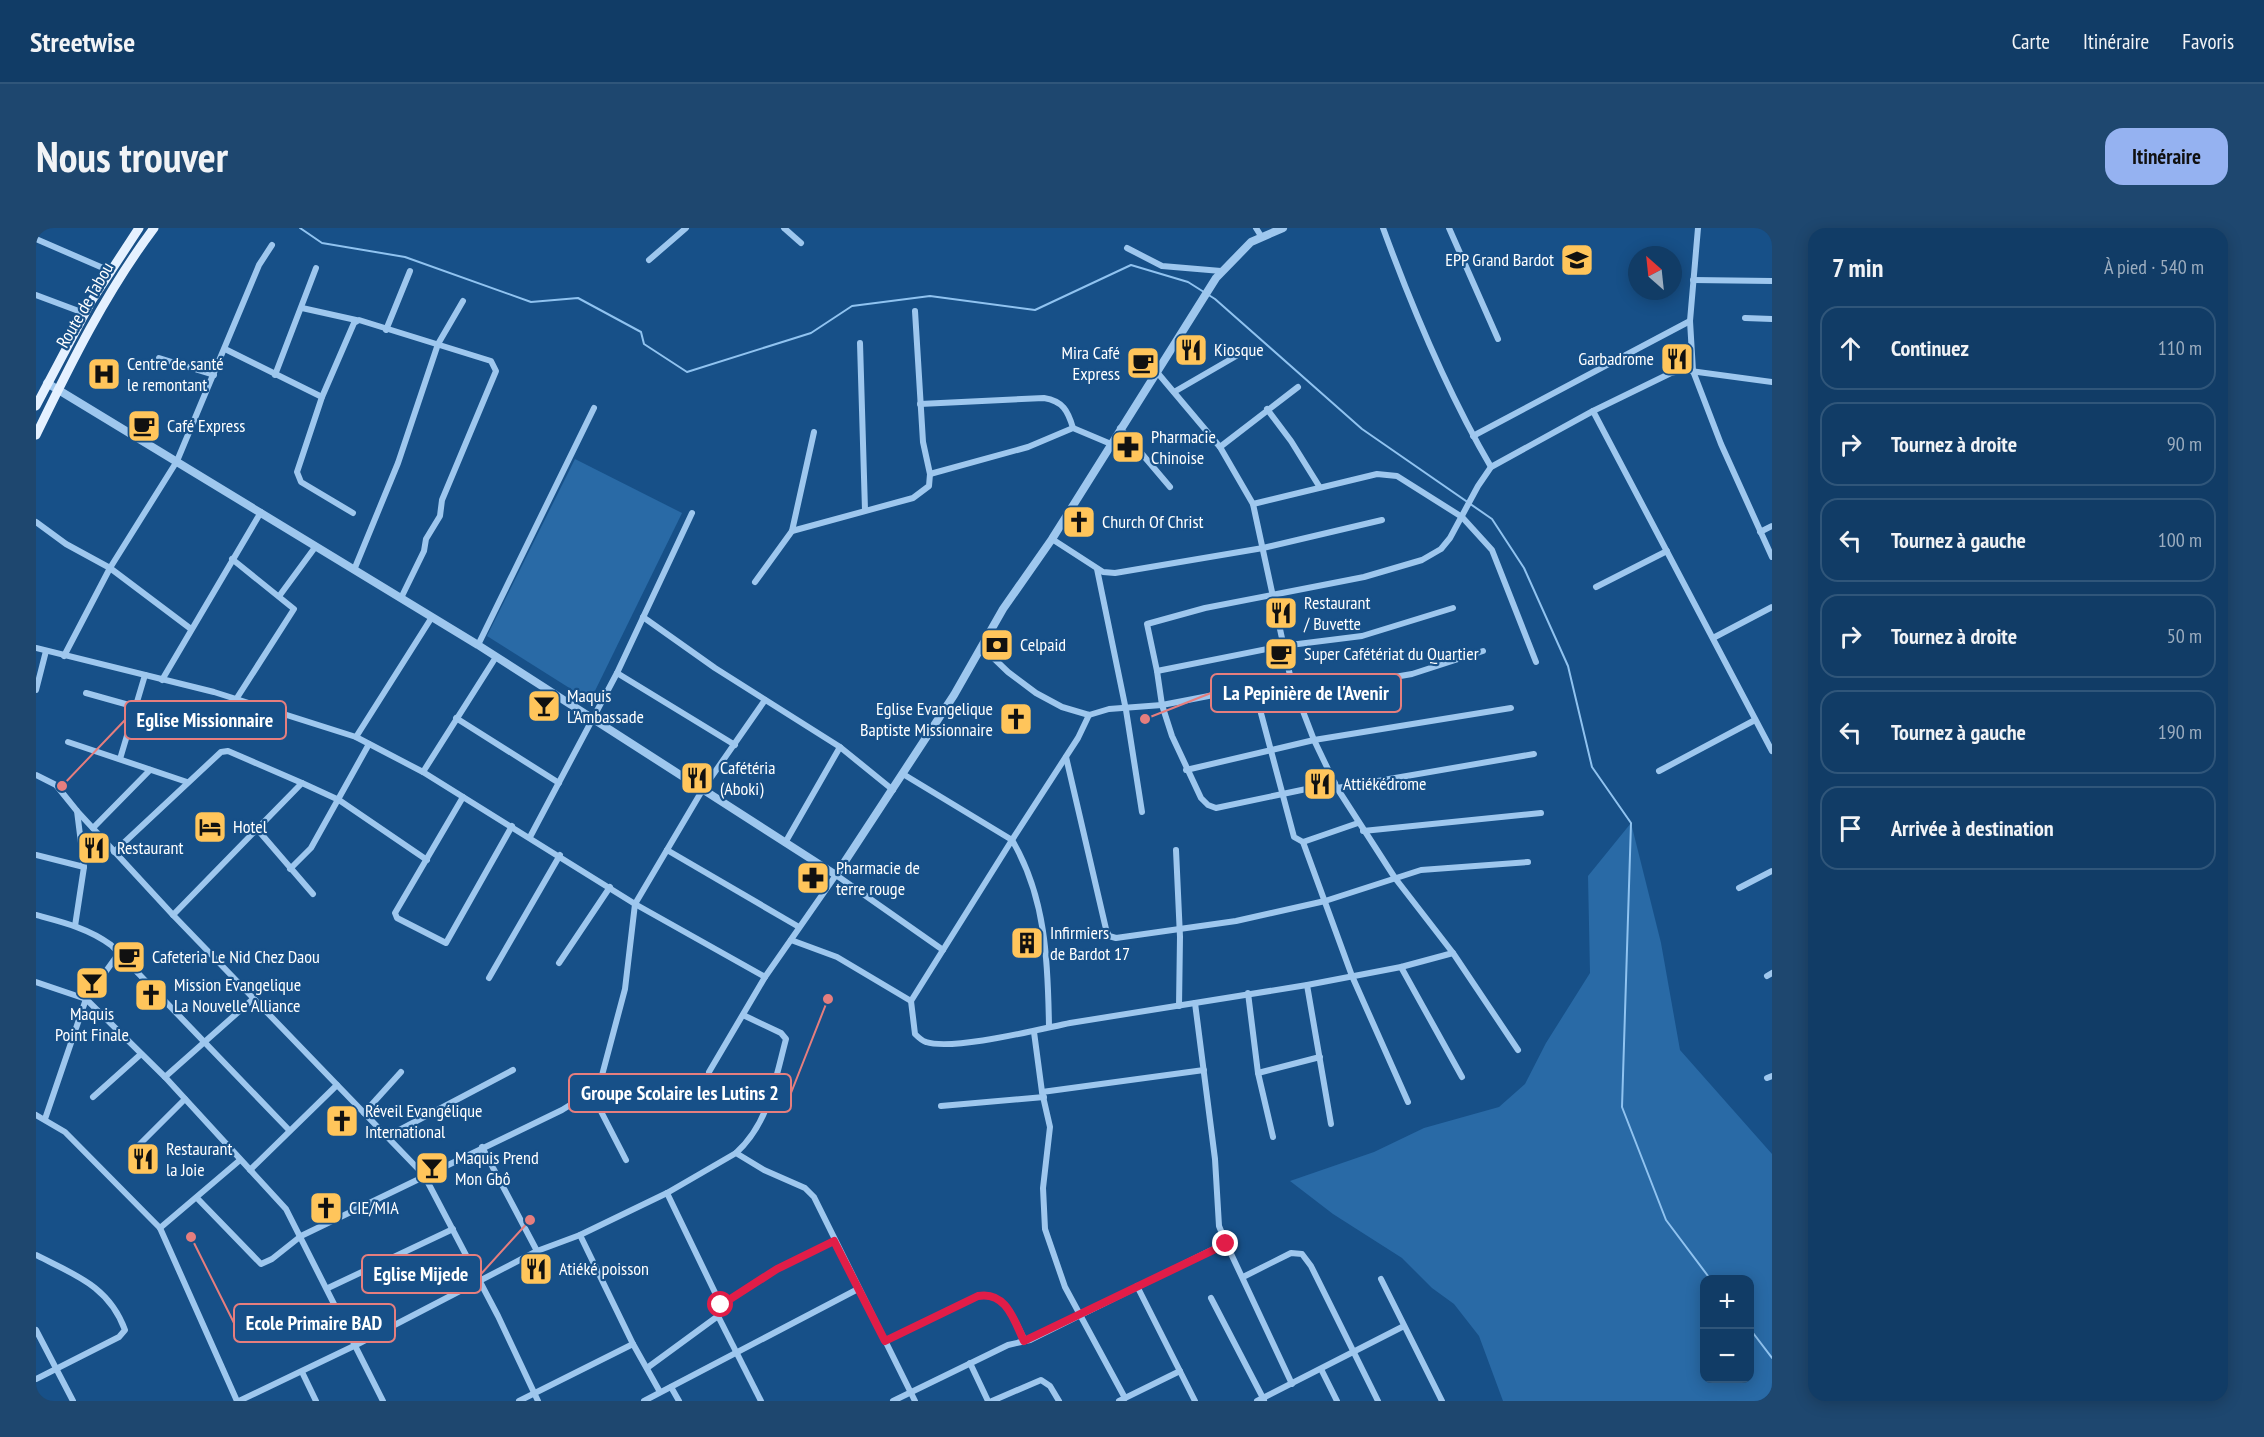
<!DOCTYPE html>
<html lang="fr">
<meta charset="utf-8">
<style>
:root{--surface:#113c66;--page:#1e476f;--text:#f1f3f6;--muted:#9cadbf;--line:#30567a;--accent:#95b2f1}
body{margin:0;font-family:"PT Sans Narrow",sans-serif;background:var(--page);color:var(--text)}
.controls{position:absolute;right:18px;bottom:18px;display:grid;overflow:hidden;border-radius:12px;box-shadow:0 3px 15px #0003}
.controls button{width:54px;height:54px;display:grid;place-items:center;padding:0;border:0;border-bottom:2px solid var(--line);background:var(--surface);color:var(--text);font:30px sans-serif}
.compass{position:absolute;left:1592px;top:18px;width:54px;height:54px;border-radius:50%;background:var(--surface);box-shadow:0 3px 15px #0003;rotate:333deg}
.stop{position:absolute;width:18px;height:18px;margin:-14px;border:4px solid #e11d48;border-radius:50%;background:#fff}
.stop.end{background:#e11d48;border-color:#fff;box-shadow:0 2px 6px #0008}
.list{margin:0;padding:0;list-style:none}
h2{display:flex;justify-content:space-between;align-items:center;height:78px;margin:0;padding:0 24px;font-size:26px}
h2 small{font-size:20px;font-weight:400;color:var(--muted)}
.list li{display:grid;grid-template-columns:39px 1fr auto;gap:18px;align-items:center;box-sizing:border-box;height:84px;margin:0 12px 12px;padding:0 12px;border:2px solid var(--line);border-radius:18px}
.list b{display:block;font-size:22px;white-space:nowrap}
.list em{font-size:20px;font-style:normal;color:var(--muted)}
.icon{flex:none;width:33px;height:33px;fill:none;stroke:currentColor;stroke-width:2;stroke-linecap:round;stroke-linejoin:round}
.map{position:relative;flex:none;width:1736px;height:1173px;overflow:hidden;border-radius:18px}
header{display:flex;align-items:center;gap:36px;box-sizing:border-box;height:84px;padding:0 30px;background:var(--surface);border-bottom:2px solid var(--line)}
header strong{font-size:28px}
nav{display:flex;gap:33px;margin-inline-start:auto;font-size:21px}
.intro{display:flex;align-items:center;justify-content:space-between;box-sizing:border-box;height:144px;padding:0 36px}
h1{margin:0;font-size:42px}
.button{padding:15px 27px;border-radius:18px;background:var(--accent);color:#111;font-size:21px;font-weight:700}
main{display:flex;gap:36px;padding:0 36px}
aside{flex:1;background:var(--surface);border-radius:18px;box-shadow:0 3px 15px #0003}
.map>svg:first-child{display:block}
.green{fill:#296aa6;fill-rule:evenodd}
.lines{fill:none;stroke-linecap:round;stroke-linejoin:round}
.stream{stroke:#90c3f0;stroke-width:2}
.minor{stroke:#9ec7ee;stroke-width:6}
.tertiary{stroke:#9ec7ee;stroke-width:8}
.primary{stroke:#e5f1ff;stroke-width:9}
.route{stroke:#e11d48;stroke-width:8}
.labels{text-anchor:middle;stroke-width:4.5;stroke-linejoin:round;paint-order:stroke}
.poi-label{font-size:18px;fill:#fff;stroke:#175088;text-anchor:start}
.street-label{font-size:18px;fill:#fff;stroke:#175088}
.leader{fill:none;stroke:#e67e7e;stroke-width:2}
.callout-dot{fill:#e67e7e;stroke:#175088;stroke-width:2}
.callout{fill:#175088;stroke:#e67e7e;stroke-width:2}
.callout-label{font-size:20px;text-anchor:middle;font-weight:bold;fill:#fff}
</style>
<header>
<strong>Streetwise</strong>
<nav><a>Carte</a><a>Itinéraire</a><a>Favoris</a></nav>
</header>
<div class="intro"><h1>Nous trouver</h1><a class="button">Itinéraire</a></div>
<main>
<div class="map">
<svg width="1736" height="1173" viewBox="0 0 1736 1173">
<rect width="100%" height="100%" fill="#175088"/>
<g class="green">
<path d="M 539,231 L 646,285 L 554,473 L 451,408 Z"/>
<path d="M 1595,595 L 1625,715 L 1644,822 L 1736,926 L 1736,1173 L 1467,1173 L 1443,1108 L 1418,1076 L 1396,1060 L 1366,1030 L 1297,986 L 1254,953 L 1338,924 L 1388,900 L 1463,879 L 1489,856 L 1510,815 L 1554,745 L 1552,648 ZM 1668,1052 L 1714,1052 L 1714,1150 L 1668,1150 Z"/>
</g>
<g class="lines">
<g class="stream">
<path d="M 264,0 L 286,15 L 369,29 L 495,74 L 542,70 L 605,104 L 608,116 L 651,144 L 775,105 L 816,78 L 894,68 L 999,82 L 1095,37 L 1152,54 L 1179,71 L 1326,201 L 1456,291 L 1488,340 L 1532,438 L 1556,539 L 1595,595 L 1586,879 L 1630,992 L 1675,1052"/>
<path d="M 1714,1101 L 1736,1130"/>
</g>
<g class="minor">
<path d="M 748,0 L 765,15"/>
<path d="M 1220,0 L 1225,8"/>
<path d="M 1347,0 C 1377,82 1411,164 1455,239"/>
<path d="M 1413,0 L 1462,111"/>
<path d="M 1662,0 L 1654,93 L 1657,143 L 1685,216 L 1736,329"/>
<path d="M 0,11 L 74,43"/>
<path d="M 1091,20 L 1126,38 L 1185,43"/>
<path d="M 613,32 L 650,0"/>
<path d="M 1657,52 L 1736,53"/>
<path d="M 0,67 L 48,85"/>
<path d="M 266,80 L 320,92"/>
<path d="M 1709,90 L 1736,91"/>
<path d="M 350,102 L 374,43"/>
<path d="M 824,115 L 829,282"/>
<path d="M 189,121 L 286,169"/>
<path d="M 123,130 L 178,147"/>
<path d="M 1120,143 L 1184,219 L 1217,276 L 1255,452 L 1278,512 L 1301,560 L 1359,650 L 1417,725 L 1482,822"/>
<path d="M 239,147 L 280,40"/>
<path d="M 1138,164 L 1214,120"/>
<path d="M 884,176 L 1008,170 C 1027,173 1032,183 1037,200"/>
<path d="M 1231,181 L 1255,213 L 1283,258"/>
<path d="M 1557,183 L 1736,523"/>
<path d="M 1084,200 L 1134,259"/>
<path d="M 1437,208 L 1654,93"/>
<path d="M 1184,219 L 1262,159"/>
<path d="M 894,246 L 992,219 L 1037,200 L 1075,216"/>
<path d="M 1217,276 L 1341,246 L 1361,248 L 1426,289 L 1456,322 L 1500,434"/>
<path d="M 317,285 L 265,254 L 261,244 L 286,169 L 318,95 L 323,92 L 455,133 L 460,143 L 406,272 L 404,288 L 390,311 L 388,323 L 365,370"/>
<path d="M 0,294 L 30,316 L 74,340 L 155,401"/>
<path d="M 756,303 L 778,204"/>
<path d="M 1724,304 L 1736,298"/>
<path d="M 1016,311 L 1067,344 L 1079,345 L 1227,320 L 1346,292"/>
<path d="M 196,331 L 258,381 L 199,473"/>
<path d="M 1061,341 L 1090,482 L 1106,584"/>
<path d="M 318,342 L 362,235 L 402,116 L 427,73"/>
<path d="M 719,354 L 756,303 L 877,270 L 893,258 L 894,246 L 887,214 L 879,83"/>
<path d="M 1560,359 L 1631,323"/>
<path d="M 244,367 L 280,318"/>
<path d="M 607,389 L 679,440 L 804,519"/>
<path d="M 1677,410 L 1736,379"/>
<path d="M 442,417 L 558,180"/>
<path d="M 0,420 L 178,464 L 320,509 L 387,544 L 599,676 L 729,749"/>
<path d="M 947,420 L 972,444 L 1000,465 L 1026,479 L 1053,487 L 1073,481 L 1126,477 L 1255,452"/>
<path d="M 28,428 L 74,340 L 141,233 L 223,37 L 236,17"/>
<path d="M 1121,443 L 1246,418 L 1326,408 L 1417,380"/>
<path d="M 581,445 L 699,517"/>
<path d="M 126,452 L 225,284"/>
<path d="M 1218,459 L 1258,609 L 1267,614 L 1322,595"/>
<path d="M 0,462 L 10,423"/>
<path d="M 50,465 L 100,479"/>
<path d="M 1259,466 L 1376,446 L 1447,423"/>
<path d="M 420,490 L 523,555"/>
<path d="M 320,509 L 396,389"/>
<path d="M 32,514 L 151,554"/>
<path d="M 1030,529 L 1070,701 L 1073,708 L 1080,710 L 1200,693 L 1289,673 L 1385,642 L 1492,634"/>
<path d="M 84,531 L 109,447"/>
<path d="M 1150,542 L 1278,512 L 1475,480"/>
<path d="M 1623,543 L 1719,492"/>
<path d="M 387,544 L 460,429"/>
<path d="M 867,546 L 976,612 L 1042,510 L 1053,487"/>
<path d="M 0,547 L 20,557 L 41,583 L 137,687 L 388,947 L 462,1088 L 502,1173"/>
<path d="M 1299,555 L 1180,580 L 1172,577 L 1165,570 L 1136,508 L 1126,477 L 1121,443 L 1111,396 L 1169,380 L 1328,349 L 1386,332 L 1405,321 L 1414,310 L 1442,258 L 1455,239 L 1557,183 L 1635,145 L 1647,142 L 1736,154"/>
<path d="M 1301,560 L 1498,526"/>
<path d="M 427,569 L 359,685 L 361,690 L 410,715 L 476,598"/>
<path d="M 57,600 L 114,542"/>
<path d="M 221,601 L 277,666"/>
<path d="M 1327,603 L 1505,585"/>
<path d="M 494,609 L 581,445 L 656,285"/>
<path d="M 1267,614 L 1316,748 L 1372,874"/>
<path d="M 749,615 L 804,519 L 857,562"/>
<path d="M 631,622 L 763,699"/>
<path d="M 1140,622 L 1144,709 L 1143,778"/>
<path d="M 78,624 L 185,524 L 192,523 L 266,555"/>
<path d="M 0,627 L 48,639"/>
<path d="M 254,641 L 275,620 L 333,516"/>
<path d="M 1703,660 L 1736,643"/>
<path d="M 0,687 C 26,694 52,700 75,717 L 253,902"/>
<path d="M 137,687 L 266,555 L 303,572 L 391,632"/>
<path d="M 39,698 L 48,639 L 41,583"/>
<path d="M 755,712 L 801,729 L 875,773 L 879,806 C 882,809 886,813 890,814 C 917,823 1004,801 1034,795 L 1271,757 L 1365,739 L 1417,725"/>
<path d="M 523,735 L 574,659"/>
<path d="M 1365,739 L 1426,849"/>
<path d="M 1731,748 L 1736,745"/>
<path d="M 453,750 L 524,627"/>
<path d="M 0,754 L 50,771 L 129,849 L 250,981 L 347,1173"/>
<path d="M 1271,757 L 1295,896"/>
<path d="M 1212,765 L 1222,845"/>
<path d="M 875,773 L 976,612 C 1010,669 1012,734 1013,799"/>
<path d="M 1159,775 L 1179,931 L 1183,998 L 1190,1015"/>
<path d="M 998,804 L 1006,864 L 1014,899 L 1007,960 L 1009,1001 L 1029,1059 L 1089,1170"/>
<path d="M 673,844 L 729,749 L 800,647 L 907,722"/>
<path d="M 129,849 L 217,771"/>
<path d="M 1731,850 L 1736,848"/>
<path d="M 555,864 L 590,932"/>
<path d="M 1006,864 L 1168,842"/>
<path d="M 57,869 L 105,826"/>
<path d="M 905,878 L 1008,869"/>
<path d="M 328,885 L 365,844"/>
<path d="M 0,887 L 29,904 L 124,1000 L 201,1173"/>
<path d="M 9,891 L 50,771 L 83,725"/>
<path d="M 352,908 L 477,842"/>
<path d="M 1237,909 L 1222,845 L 1284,829"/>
<path d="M 102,918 L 149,871"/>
<path d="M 446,919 L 501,1023"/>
<path d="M 700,925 C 733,895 739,852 750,811 L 745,805 L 707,787"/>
<path d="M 214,942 L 301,857"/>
<path d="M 631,965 L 685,1077"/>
<path d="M 161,970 L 225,1036 L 236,1031 L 265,1008 L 526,882 L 555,864 L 565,851 L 589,761 L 599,676 L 667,561 L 729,472"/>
<path d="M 124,1000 L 204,932"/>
<path d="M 544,1007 L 597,1116 L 624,1164"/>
<path d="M 0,1027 C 39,1047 73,1058 89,1102 L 83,1109 L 0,1151"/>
<path d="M 1207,1049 L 1255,1025 L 1266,1026 L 1275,1038 L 1342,1173"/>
<path d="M 1345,1051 L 1406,1173"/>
<path d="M 1101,1058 L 1159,1173"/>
<path d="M 292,1060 L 417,1001"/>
<path d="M 1175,1070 L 1228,1172"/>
<path d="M 682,1088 L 725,1173"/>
<path d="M 0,1102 L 37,1173"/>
<path d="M 849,1113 L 942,1068 C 970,1063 978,1092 989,1113"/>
<path d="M 934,1135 L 952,1173"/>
<path d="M 611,1140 L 682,1088 L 685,1077 L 741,1041 L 798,1013"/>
<path d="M 1285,1141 L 1301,1173"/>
<path d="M 266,1144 L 280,1173"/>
<path d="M 635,1159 L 643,1173"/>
<path d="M 203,1173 L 320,1117 L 501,1023 L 544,1007 L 631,965 L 700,925 L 728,942 L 769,960 L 778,969 L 879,1173"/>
<path d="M 483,1173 L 597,1116"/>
<path d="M 608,1173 L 822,1061"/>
<path d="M 857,1173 L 972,1117 L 994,1112 L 1190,1015 L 1256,1156"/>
<path d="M 956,1173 L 1005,1152 L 1014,1158 L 1023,1173"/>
<path d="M 1083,1173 L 1144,1143"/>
<path d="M 1221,1173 L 1368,1098"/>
</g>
<path class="tertiary" d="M 11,155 L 442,417 L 800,647 L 918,467 L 967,381 L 1016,311 L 1180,50 L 1215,14 L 1247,0"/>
<g class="primary">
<path d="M 0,178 L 56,72 L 103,0"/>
<path d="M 0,207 C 35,135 70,64 118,0"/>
</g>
</g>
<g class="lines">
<path class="route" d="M 685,1077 L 741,1041 L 798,1013 L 849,1113 L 942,1068 C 970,1063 978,1092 988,1113 L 1190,1016"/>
</g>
<defs>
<g id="school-square" transform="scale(1.725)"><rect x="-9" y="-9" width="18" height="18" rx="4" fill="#ffc55b" stroke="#175088"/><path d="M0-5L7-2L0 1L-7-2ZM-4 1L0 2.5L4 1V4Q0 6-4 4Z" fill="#111"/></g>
<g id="restaurant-square" transform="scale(1.725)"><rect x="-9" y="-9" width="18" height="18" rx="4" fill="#ffc55b" stroke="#175088"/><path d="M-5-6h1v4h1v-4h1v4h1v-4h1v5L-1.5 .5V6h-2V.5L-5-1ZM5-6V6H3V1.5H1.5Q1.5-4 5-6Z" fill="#111"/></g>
<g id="cafe-square" transform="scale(1.725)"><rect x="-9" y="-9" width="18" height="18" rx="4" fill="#ffc55b" stroke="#175088"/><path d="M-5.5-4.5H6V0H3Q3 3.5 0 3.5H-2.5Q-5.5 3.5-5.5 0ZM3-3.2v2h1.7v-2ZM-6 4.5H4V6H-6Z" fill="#111"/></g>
<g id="hospital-square" transform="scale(1.725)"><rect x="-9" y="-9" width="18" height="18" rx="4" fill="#ffc55b" stroke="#175088"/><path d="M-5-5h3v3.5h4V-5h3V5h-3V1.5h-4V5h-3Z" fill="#111"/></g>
<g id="pharmacy-square" transform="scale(1.725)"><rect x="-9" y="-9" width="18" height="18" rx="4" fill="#ffc55b" stroke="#175088"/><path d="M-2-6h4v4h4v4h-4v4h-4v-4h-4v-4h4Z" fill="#111"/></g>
<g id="church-square" transform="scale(1.725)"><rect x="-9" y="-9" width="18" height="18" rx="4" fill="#ffc55b" stroke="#175088"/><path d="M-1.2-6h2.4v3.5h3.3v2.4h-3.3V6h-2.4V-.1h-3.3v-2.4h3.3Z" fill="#111"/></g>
<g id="bank-square" transform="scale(1.725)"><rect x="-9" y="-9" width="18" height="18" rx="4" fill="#ffc55b" stroke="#175088"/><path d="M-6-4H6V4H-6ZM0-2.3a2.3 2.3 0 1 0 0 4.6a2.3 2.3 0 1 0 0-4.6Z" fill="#111"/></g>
<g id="bar-square" transform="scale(1.725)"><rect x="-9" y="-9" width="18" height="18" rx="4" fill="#ffc55b" stroke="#175088"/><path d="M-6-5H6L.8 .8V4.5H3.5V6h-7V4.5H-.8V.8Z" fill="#111"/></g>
<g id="hotel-square" transform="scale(1.725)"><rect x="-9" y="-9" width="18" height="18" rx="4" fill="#ffc55b" stroke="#175088"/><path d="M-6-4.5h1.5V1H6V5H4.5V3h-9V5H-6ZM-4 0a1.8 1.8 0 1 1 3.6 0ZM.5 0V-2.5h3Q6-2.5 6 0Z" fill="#111"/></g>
<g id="building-square" transform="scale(1.725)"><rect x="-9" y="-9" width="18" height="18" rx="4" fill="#ffc55b" stroke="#175088"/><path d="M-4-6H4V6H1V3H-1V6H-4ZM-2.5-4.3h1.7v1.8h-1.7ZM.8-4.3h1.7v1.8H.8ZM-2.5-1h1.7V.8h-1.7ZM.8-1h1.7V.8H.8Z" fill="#111"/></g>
</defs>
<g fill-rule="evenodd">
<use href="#school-square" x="1541" y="32"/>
<use href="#restaurant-square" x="1155" y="122"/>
<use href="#restaurant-square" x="1641" y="131"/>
<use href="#cafe-square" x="1107" y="135"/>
<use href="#hospital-square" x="68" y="146"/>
<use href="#cafe-square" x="108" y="198"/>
<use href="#pharmacy-square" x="1092" y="219"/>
<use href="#church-square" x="1043" y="294"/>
<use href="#restaurant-square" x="1245" y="385"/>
<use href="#bank-square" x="961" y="417"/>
<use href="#cafe-square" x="1245" y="426"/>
<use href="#bar-square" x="508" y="478"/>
<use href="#church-square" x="980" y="491"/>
<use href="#restaurant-square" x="661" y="550"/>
<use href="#restaurant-square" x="1284" y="556"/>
<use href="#hotel-square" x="174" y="599"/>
<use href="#restaurant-square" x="58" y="620"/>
<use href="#pharmacy-square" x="777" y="650"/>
<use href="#building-square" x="991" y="715"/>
<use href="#cafe-square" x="93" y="729"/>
<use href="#bar-square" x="56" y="755"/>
<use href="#church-square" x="115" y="767"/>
<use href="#church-square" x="306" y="893"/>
<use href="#restaurant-square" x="107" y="931"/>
<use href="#bar-square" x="396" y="940"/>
<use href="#church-square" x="290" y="980"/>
<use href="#restaurant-square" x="500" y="1041"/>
</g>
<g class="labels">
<g class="poi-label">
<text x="1518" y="38" text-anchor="end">EPP Grand Bardot</text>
<text x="1178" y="128">Kiosque</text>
<text x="1084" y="131" text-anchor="end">Mira Café<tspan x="1084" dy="21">Express</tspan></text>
<text x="1618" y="137" text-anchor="end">Garbadrome</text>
<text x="91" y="142">Centre de santé<tspan x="91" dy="21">le remontant</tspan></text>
<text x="131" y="204">Café Express</text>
<text x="1115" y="215">Pharmacie<tspan x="1115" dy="21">Chinoise</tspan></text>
<text x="1066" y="300">Church Of Christ</text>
<text x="1268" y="381">Restaurant<tspan x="1268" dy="21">/ Buvette</tspan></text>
<text x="984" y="423">Celpaid</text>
<text x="1268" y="432">Super Cafétériat du Quartier</text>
<text x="531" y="474">Maquis<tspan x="531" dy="21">L'Ambassade</tspan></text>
<text x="957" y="487" text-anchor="end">Eglise Evangelique<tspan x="957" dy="21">Baptiste Missionnaire</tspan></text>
<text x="684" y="546">Cafétéria<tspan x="684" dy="21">(Aboki)</tspan></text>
<text x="1307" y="562">Attiékédrome</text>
<text x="197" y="605">Hotel</text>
<text x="81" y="626">Restaurant</text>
<text x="800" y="646">Pharmacie de<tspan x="800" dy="21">terre rouge</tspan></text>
<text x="1014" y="711">Infirmiers<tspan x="1014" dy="21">de Bardot 17</tspan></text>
<text x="116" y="735">Cafeteria Le Nid Chez Daou</text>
<text x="138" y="763">Mission Evangelique<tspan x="138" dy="21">La Nouvelle Alliance</tspan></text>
<text x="56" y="792" text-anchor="middle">Maquis<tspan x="56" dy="21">Point Finale</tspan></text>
<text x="329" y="889">Réveil Evangélique<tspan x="329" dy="21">International</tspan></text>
<text x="130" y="927">Restaurant<tspan x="130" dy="21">la Joie</tspan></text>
<text x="419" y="936">Maquis Prend<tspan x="419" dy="21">Mon Gbô</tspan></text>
<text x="313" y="986">CIE/MIA</text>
<text x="523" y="1047">Atiéké poisson</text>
</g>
<g class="street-label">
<text transform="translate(49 77) rotate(-60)" y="6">Route de Tabou</text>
</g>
</g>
<path class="leader" d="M1109 491L1175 465M26 558L89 492M792 771L755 865M494 992L445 1046M155 1009L198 1095"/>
<g class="callout-dot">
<circle cx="1109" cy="491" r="6"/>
<circle cx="26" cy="558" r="6"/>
<circle cx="792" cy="771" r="6"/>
<circle cx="494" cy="992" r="6"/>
<circle cx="155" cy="1009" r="6"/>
</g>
<g class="callout">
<rect x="1175" y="446" width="190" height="38" rx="6"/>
<rect x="89" y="473" width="161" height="38" rx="6"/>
<rect x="533" y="846" width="222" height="38" rx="6"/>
<rect x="326" y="1027" width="119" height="38" rx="6"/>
<rect x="198" y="1076" width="161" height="38" rx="6"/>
</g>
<g class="callout-label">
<text x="1270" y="472">La Pepinière de l'Avenir</text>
<text x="169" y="499">Eglise Missionnaire</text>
<text x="644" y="872">Groupe Scolaire les Lutins 2</text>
<text x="385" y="1053">Eglise Mijede</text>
<text x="278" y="1102">Ecole Primaire BAD</text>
</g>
</svg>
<div class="controls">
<button>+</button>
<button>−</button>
</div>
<svg class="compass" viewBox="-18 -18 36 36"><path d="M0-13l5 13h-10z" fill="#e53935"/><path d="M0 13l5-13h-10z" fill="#9cadbf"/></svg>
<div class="stop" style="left:685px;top:1077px"></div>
<div class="stop end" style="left:1190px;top:1016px"></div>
</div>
<aside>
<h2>7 min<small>À pied · 540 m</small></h2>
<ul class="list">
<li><svg class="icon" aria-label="ahead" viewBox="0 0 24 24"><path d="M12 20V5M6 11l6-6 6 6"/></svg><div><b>Continuez</b></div><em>110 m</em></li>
<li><svg class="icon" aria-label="right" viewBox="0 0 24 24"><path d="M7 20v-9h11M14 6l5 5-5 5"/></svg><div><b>Tournez à droite</b></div><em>90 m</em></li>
<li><svg class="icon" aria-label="left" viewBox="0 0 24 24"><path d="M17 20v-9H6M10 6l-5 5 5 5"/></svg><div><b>Tournez à gauche</b></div><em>100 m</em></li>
<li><svg class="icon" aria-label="right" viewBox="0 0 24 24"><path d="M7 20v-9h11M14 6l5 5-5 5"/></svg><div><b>Tournez à droite</b></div><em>50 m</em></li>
<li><svg class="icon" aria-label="left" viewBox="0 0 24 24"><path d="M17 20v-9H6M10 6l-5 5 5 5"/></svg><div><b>Tournez à gauche</b></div><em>190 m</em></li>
<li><svg class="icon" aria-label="arrive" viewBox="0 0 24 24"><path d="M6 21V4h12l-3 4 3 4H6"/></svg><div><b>Arrivée à destination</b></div></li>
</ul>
</aside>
</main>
